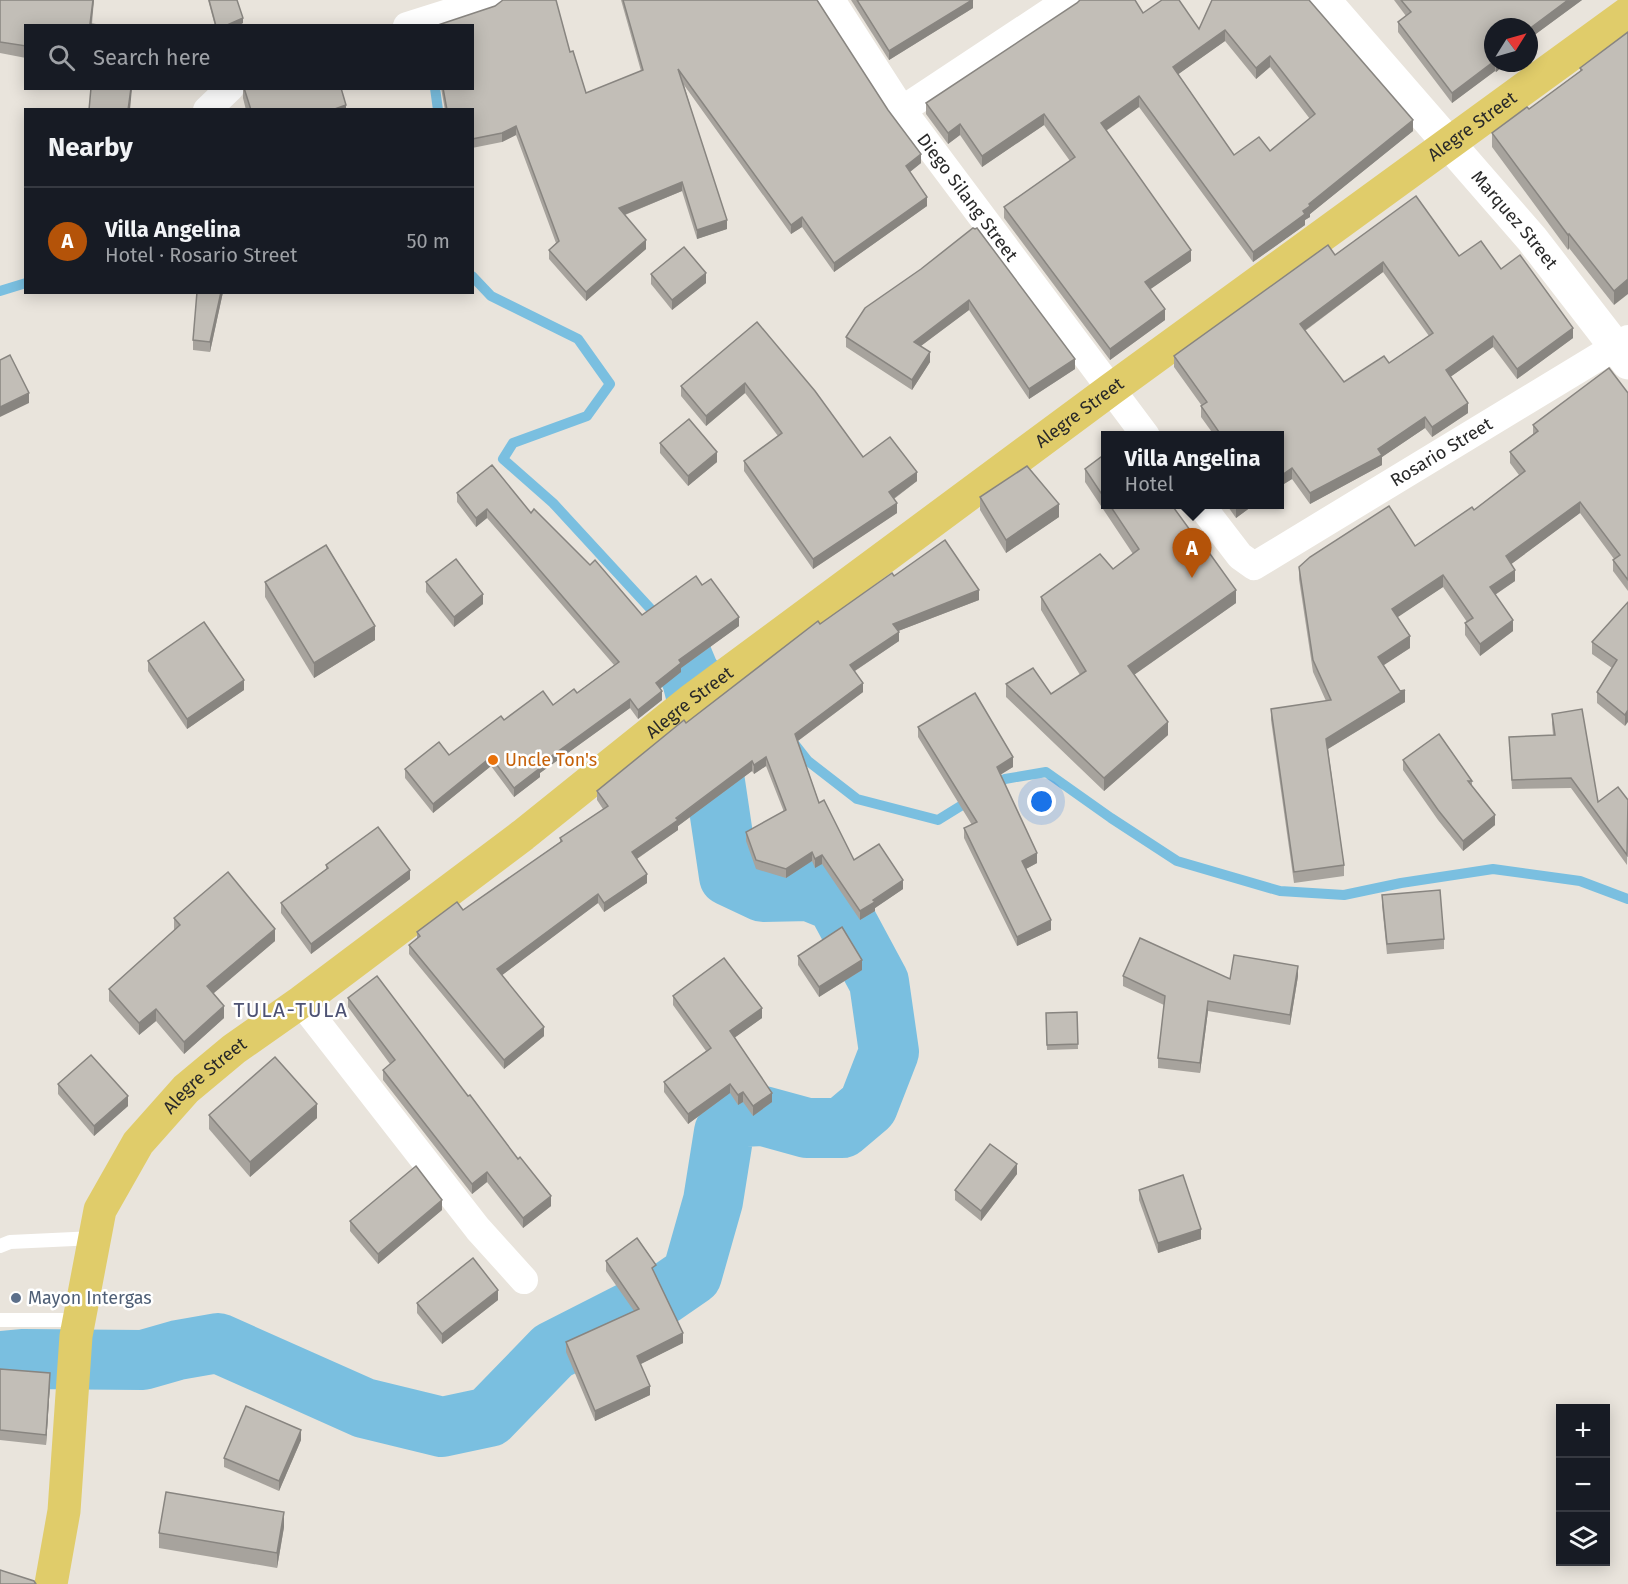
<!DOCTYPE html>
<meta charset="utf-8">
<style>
:root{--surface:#171b24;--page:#20242c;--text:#f1f3f6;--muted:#9ea1a6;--line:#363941;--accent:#b45309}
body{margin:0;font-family:"Fira Sans",sans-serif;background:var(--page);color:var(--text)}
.controls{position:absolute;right:18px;bottom:18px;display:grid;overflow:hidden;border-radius:0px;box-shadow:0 3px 15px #0003}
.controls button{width:54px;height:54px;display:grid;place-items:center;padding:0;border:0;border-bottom:2px solid var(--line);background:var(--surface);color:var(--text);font:30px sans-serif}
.compass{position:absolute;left:1484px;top:18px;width:54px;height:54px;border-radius:50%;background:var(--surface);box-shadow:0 3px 15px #0003;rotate:53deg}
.you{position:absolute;left:1042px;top:802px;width:21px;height:21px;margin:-15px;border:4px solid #fff;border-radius:50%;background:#1a73e8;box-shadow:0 0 0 9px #1a73e833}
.badge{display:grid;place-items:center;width:39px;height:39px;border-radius:50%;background:var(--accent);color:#fff;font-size:20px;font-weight:700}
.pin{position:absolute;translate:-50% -50px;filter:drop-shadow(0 2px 3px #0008)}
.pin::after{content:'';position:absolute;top:32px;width:21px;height:18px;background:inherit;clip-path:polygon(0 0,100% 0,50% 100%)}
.popup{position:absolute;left:1101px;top:431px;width:183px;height:78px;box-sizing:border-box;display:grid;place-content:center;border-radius:0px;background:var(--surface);filter:drop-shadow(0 2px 4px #0005);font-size:20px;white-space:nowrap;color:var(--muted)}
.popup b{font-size:22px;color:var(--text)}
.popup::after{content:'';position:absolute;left:50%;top:100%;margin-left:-12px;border:12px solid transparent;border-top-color:var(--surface)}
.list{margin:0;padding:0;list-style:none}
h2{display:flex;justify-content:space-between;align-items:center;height:78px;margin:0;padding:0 24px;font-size:26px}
h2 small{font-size:20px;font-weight:400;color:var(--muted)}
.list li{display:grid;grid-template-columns:39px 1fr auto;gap:18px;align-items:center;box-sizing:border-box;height:108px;padding:0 24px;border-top:2px solid var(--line)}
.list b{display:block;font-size:22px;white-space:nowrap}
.list p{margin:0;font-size:20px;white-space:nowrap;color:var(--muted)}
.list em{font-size:20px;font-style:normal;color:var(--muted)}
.icon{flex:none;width:33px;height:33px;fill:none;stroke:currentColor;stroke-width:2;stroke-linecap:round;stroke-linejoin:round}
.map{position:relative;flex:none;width:1628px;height:1584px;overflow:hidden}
.search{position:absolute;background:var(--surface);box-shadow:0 3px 15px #0003;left:24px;top:24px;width:450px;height:66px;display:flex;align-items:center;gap:15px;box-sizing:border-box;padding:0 21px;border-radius:0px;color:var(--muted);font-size:22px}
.panel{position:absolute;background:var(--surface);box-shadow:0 3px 15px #0003;left:24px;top:108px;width:450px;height:186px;border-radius:0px}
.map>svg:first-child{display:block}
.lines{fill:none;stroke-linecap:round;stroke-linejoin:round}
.stream{stroke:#7abfe0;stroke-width:10}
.river{stroke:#7abfe0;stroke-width:60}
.lane{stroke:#fff;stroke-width:14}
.street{stroke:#fff;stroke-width:28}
.secondary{stroke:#fff;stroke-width:33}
.primary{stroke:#e0cc6a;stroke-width:33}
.wall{fill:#a7a39d;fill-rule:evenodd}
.shaded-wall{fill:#888580}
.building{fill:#c2beb7;stroke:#888580;stroke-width:1.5;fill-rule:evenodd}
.food-dot{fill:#e8710a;stroke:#fff;stroke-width:2}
.service-dot{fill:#5c6f8a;stroke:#fff;stroke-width:2}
.labels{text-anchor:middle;stroke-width:5;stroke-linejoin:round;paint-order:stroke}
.street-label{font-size:18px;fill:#292929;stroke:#fff}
.food-label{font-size:18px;fill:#c56008;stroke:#fff;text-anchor:start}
.service-label{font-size:18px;fill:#4e5e75;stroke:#fff;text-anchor:start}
.quarter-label{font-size:21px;letter-spacing:1.5px;fill:#4e5374;stroke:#fff}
</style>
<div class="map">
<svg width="1628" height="1584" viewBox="0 0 1628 1584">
<rect width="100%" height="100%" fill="#e9e4dc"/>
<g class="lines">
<g class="stream">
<path d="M 435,88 L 438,110"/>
<path d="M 472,276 L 491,296 L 578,339 L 610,384 L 587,416 L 513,443 L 503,459 L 553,503 L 659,618"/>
<path d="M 0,291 L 26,283"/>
<path d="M 691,646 L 723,672"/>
<path d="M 793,742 L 808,761 L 857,799 L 938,820 L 972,799"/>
<path d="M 993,787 L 1005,779 L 1046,772 L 1111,818 L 1177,861 L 1280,891 L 1344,895 L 1401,883 L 1493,869 L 1580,881 L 1628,899"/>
</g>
<path class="river" d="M 0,1361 L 24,1359 L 143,1360 L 178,1350 L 218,1343 L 364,1408 L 442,1427 L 489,1417 L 553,1351 L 663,1295 L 692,1275 L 713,1201 L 724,1132 L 740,1117 L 763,1116 L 807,1128 L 842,1128 L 868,1106 L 889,1052 L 879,982 L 836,902 L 809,891 L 763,892 L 729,876 L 711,755 L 692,680 L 672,632"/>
<g class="lane">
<path d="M 0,1246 L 10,1242 L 95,1238"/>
<path d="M 0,1320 L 79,1320"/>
</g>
<g class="street">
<path id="s1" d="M 831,0 L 902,110 L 1146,436"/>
<path d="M 407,26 L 490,0"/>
<path d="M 207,110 L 230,88"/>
<path d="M 902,110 L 1068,0"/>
<path id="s2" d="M 1200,504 L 1240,556 L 1254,566 L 1628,339"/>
<path d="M 301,1002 L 478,1229 L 524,1280"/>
</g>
<path class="secondary" id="s3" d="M 1324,0 L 1532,239 L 1628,363"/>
<path class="primary" id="s4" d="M 51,1584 L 64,1511 L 76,1336 L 100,1210 L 138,1143 L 186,1089 L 234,1049 L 301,1002 L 523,835 L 690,701 L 1110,390 L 1628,13"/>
</g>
<g class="wall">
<path d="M 0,0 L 94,0 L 92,24 L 26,26 L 26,58 L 0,53 Z"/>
<path d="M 208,0 L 237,0 L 243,23 L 237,26 L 215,26 Z"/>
<path d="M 621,0 L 817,0 L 921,163 L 910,172 L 927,206 L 834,272 L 802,227 L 791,234 L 684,85 L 727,229 L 697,239 L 682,191 L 625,215 L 646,249 L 586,301 L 549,259 L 549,250 L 556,243 L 516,135 L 502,142 L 472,148 L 472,110 L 445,110 L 441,88 L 472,88 L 570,52 L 586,93 L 641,71 Z"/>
<path d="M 851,0 L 973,0 L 973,8 L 889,60 Z"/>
<path d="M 1212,0 L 1413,131 L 1310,214 L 1310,217 L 1305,220 L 1305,225 L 1253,262 L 1139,107 L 1106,131 L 1191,261 L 1150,289 L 1165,320 L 1110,360 L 1004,218 L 1004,207 L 1070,161 L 1044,125 L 982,167 L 960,135 L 948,144 L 926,114 L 926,103 L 1143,13 L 1199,29 ZM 1225,41 L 1256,79 L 1270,67 L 1310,119 L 1270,151 L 1234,155 L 1178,74 Z"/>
<path d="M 1394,0 L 1582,0 L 1529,39 L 1529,27 L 1493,63 L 1507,63 L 1496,72 L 1495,71 L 1452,103 L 1398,32 L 1398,22 L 1406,16 Z"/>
<path d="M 1628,32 L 1614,305 L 1569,248 L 1568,250 L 1492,147 L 1492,133 L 1529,109 L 1580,71 L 1580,68 Z"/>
<path d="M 243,88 L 341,88 L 346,110 L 246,110 L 243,98 Z"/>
<path d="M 1335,255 L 1459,256 L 1501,269 L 1573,338 L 1517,379 L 1493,347 L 1450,377 L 1468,413 L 1432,437 L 1425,428 L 1382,457 L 1382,465 L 1310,504 L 1292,479 L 1279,487 L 1279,435 L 1214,435 L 1201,417 L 1201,406 L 1202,406 L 1174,367 L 1174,356 ZM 1383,272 L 1429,336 L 1389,363 L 1344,382 L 1305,331 Z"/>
<path d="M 921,269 L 1075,369 L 1029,399 L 969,310 L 921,346 L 930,362 L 912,390 L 846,347 L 846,337 Z"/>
<path d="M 651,274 L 706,283 L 672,310 L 651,284 Z"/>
<path d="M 223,292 L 210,352 L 193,350 L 193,340 Z"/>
<path d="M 757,322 L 863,457 L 917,481 L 894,499 L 897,513 L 813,569 L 744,471 L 744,461 L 778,436 L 763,416 L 745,393 L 706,426 L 681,396 L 681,386 Z"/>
<path d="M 1628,393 L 1628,591 L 1613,571 L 1613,560 L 1614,559 L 1580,513 L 1511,564 L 1515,581 L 1495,595 L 1513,631 L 1480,656 L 1465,635 L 1465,623 L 1467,622 L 1443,587 L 1397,617 L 1410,648 L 1383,665 L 1405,702 L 1328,749 L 1344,865 L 1344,876 L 1294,883 L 1271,720 L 1271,709 L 1326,701 L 1313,672 L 1299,579 L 1299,567 L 1415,546 L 1474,510 L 1519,475 L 1510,463 L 1510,452 L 1533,434 L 1533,425 Z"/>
<path d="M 660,443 L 717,462 L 688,486 L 660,453 Z"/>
<path d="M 1105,454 L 1105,504 L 1161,504 L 1236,603 L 1134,675 L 1168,735 L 1104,791 L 1006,697 L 1006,684 L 1051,694 L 1080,675 L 1041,610 L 1041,597 L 1113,569 L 1133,554 L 1085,482 L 1085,469 Z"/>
<path d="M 457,493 L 531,513 L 590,565 L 642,615 L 702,585 L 739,626 L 681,668 L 681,672 L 660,688 L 662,700 L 638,719 L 630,708 L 540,773 L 540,777 L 514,797 L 491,766 L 433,813 L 405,778 L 405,769 L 449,755 L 504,720 L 553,705 L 577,693 L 614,665 L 487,518 L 476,527 L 457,502 Z"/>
<path d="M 980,497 L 1059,517 L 1006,553 L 980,510 Z"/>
<path d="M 1226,504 L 1255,504 L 1236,518 Z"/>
<path d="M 894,576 L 979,600 L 898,631 L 899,641 L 855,671 L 863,692 L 798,741 L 819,803 L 854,860 L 903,889 L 875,908 L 875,911 L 860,920 L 822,864 L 815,868 L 812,861 L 786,878 L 756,869 L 746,841 L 746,832 L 784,812 L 766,766 L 754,774 L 752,771 L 678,826 L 678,830 L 637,859 L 647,883 L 604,912 L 598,903 L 502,975 L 544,1036 L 504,1069 L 409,954 L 409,945 L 417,939 L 417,932 L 463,910 L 560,842 L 560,838 L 603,809 L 597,800 L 597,791 L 820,624 Z"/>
<path d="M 265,582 L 375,640 L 314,678 L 265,597 Z"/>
<path d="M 426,582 L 483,604 L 454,627 L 426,592 Z"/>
<path d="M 1628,602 L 1625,726 L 1597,703 L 1597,692 L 1612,668 L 1592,654 L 1592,642 Z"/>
<path d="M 148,661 L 244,690 L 187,729 L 148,671 Z"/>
<path d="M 1552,714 L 1598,802 L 1628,800 L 1627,865 L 1571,788 L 1512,789 L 1509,737 L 1553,735 L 1552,724 Z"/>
<path d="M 918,727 L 1013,767 L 1000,774 L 1037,863 L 1026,869 L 1051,930 L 1017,946 L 964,838 L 964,828 L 972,825 L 918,737 Z"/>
<path d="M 1403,760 L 1472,781 L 1472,787 L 1495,825 L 1463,851 L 1438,820 L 1403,770 Z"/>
<path d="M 326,865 L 410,879 L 311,954 L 281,913 L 281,903 L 326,869 Z"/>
<path d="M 1382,895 L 1444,939 L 1444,949 L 1387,954 L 1382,905 Z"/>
<path d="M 174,918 L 275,941 L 213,993 L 224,1018 L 184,1054 L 156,1021 L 139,1035 L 109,1001 L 109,989 L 174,931 Z"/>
<path d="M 798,956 L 862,970 L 819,997 L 798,965 Z"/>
<path d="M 1123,976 L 1230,979 L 1298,976 L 1290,1025 L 1208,1011 L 1200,1073 L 1158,1068 L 1158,1058 L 1164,1005 L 1123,986 Z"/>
<path d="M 673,996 L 762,1018 L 734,1038 L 772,1102 L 753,1116 L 743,1102 L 738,1105 L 730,1093 L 688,1124 L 664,1092 L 664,1082 L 706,1051 L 673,1005 Z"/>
<path d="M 348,998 L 551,1206 L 523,1228 L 487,1182 L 472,1194 L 383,1080 L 383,1070 L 390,1064 L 348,1007 Z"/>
<path d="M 1077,1012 L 1078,1049 L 1047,1050 L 1046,1013 Z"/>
<path d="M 58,1084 L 128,1106 L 94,1136 L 58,1094 Z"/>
<path d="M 209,1115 L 317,1118 L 250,1177 L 209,1129 Z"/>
<path d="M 1017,1174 L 981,1221 L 955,1200 L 955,1190 Z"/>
<path d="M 1139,1190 L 1201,1239 L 1158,1253 L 1139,1200 Z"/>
<path d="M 442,1210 L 378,1264 L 350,1231 L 350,1221 Z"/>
<path d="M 606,1261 L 656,1275 L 683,1343 L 640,1364 L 650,1395 L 595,1421 L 566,1352 L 566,1342 L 634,1311 L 606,1271 Z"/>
<path d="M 498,1300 L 442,1344 L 417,1313 L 417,1303 Z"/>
<path d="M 0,1369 L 50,1383 L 46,1445 L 0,1440 Z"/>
<path d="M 301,1440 L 279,1491 L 224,1467 L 224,1458 Z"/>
<path d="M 284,1527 L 277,1568 L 159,1548 L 159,1533 Z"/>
</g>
<g class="shaded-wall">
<path d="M 93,0 L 94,0 L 91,26 L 90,26 Z"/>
<path d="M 972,0 L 973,0 L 973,8 L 889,60 L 889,51 Z"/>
<path d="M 1568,0 L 1582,0 L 1529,39 L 1529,29 Z"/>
<path d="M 243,18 L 243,23 L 237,26 L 225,26 Z"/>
<path d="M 1225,30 L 1225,41 L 1173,78 L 1173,67 Z"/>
<path d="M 1270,56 L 1270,67 L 1256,79 L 1256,68 Z"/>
<path d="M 1493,62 L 1493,63 L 1495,63 L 1495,71 L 1452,103 L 1452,93 Z"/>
<path d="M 1496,63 L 1507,63 L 1496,72 Z"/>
<path d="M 131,88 L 132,88 L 130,110 L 128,110 Z"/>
<path d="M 1139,96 L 1139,107 L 1101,134 L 1101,123 Z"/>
<path d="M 346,105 L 346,110 L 332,110 Z"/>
<path d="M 1044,114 L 1044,125 L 982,167 L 982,156 Z"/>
<path d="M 1413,120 L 1413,131 L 1310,214 L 1310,217 L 1305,220 L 1305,225 L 1253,262 L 1253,252 L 1303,211 L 1309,204 Z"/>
<path d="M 960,124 L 960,135 L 948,144 L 948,133 Z"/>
<path d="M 516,126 L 516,135 L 502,142 L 502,133 Z"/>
<path d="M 921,154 L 921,163 L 906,175 L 906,166 Z"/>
<path d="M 682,182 L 682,191 L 619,217 L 619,208 Z"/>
<path d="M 927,197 L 927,206 L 834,272 L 834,263 Z"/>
<path d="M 802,217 L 802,227 L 791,234 L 791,225 Z"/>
<path d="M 727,220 L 727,229 L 697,239 L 697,230 Z"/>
<path d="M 1569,234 L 1569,248 L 1568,250 L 1568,235 Z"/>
<path d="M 646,240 L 646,249 L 586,301 L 586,292 Z"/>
<path d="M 1191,250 L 1191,261 L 1145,293 L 1145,282 Z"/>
<path d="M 1383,262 L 1383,272 L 1300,334 L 1300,324 Z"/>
<path d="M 706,273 L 706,283 L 672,310 L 672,300 Z"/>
<path d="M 1628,279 L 1628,294 L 1614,305 L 1614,291 Z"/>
<path d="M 221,292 L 223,292 L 210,352 L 210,342 Z"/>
<path d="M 969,300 L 969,310 L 914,351 L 914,342 Z"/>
<path d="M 1165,309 L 1165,320 L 1110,360 L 1110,349 Z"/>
<path d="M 1573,328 L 1573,338 L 1517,379 L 1517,369 Z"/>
<path d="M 1493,336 L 1493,347 L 1446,380 L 1446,370 Z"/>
<path d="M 930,352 L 930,362 L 912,390 L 912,380 Z"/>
<path d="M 1075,359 L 1075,369 L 1029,399 L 1029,389 Z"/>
<path d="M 745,383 L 745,393 L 706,426 L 706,416 Z"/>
<path d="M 29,393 L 29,403 L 0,417 L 0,407 Z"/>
<path d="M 1468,403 L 1468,413 L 1432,437 L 1432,427 Z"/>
<path d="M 1425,417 L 1425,428 L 1382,457 L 1382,465 L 1310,504 L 1310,493 Z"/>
<path d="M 717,452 L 717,462 L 688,486 L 688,476 Z"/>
<path d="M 1292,468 L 1292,479 L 1279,487 L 1279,477 Z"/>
<path d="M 917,472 L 917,481 L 889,502 L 889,492 Z"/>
<path d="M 1580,502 L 1580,513 L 1506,568 L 1506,556 Z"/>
<path d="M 897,503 L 897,513 L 813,569 L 813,559 Z"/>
<path d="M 1059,504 L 1059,517 L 1006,553 L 1006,540 Z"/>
<path d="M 1240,504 L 1255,504 L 1236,518 L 1236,508 Z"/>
<path d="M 487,509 L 487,518 L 476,527 L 476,518 Z"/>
<path d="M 1515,570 L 1515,581 L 1490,598 L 1490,587 Z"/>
<path d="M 1443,575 L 1443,587 L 1392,621 L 1392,609 Z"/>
<path d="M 979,590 L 979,600 L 893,633 L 893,624 Z"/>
<path d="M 1236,590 L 1236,603 L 1128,679 L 1128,666 Z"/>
<path d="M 483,594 L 483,604 L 454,627 L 454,617 Z"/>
<path d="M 739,617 L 739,626 L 681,668 L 681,672 L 656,692 L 656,683 L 679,660 Z"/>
<path d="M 1513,620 L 1513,631 L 1480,656 L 1480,644 Z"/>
<path d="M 375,626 L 375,640 L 314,678 L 314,663 Z"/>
<path d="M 899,632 L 899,641 L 850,674 L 850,665 Z"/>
<path d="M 1410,636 L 1410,648 L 1378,669 L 1378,657 Z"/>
<path d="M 244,680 L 244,690 L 187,729 L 187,719 Z"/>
<path d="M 863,683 L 863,692 L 795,743 L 795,734 Z"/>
<path d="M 1405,690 L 1405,702 L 1326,750 L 1326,739 Z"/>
<path d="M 662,691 L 662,700 L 638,719 L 638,710 Z"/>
<path d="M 630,699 L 630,708 L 540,773 L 540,777 L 514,797 L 514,788 L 538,766 Z"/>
<path d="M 1628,710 L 1628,722 L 1625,726 L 1625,715 Z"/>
<path d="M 1168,722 L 1168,735 L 1104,791 L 1104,778 Z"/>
<path d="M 491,757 L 491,766 L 433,813 L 433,804 Z"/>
<path d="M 766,757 L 766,766 L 754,774 L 754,765 Z"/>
<path d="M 1013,757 L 1013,767 L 997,777 L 997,767 Z"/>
<path d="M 752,761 L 752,771 L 678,826 L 678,830 L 632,862 L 632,852 Z"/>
<path d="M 1495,815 L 1495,825 L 1463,851 L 1463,841 Z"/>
<path d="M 812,852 L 812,861 L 786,878 L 786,869 Z"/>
<path d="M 1037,853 L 1037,863 L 1022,871 L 1022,861 Z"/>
<path d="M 822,855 L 822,864 L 815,868 L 815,859 Z"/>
<path d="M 410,870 L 410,879 L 311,954 L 311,944 Z"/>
<path d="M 647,874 L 647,883 L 604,912 L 604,903 Z"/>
<path d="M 903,880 L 903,889 L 875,908 L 875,911 L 860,920 L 860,911 L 873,900 Z"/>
<path d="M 598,894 L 598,903 L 497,979 L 497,969 Z"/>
<path d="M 1051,920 L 1051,930 L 1017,946 L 1017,937 Z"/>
<path d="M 275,929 L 275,941 L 207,999 L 207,986 Z"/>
<path d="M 862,960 L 862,970 L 819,997 L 819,987 Z"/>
<path d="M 1298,966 L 1298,976 L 1290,1025 L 1290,1015 Z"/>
<path d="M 1208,1001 L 1208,1011 L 1200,1073 L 1200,1063 Z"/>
<path d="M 224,1006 L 224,1018 L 184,1054 L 184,1042 Z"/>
<path d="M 762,1008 L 762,1018 L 730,1041 L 730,1031 Z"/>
<path d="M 156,1009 L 156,1021 L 139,1035 L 139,1023 Z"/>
<path d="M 544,1027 L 544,1036 L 504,1069 L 504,1060 Z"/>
<path d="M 730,1084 L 730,1093 L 688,1124 L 688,1114 Z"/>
<path d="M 743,1092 L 743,1102 L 738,1105 L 738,1095 Z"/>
<path d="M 772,1093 L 772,1102 L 753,1116 L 753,1106 Z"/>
<path d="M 128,1096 L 128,1106 L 94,1136 L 94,1126 Z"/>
<path d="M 317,1104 L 317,1118 L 250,1177 L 250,1162 Z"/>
<path d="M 1017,1164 L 1017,1174 L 981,1221 L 981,1211 Z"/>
<path d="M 487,1172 L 487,1182 L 472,1194 L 472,1184 Z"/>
<path d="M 551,1196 L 551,1206 L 523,1228 L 523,1218 Z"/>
<path d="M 442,1200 L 442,1210 L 378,1264 L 378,1254 Z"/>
<path d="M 1201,1229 L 1201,1239 L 1158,1253 L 1158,1243 Z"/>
<path d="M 498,1290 L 498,1300 L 442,1344 L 442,1334 Z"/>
<path d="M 683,1333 L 683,1343 L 637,1366 L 637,1356 Z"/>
<path d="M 50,1373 L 50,1383 L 46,1445 L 46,1435 Z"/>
<path d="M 650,1386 L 650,1395 L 595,1421 L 595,1411 Z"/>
<path d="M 301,1430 L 301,1440 L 279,1491 L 279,1481 Z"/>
<path d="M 284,1512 L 284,1527 L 277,1568 L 277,1553 Z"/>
</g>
<g class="building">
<path d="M 0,0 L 93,0 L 90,24 L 106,26 L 26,26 L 26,46 L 0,42 Z"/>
<path d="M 209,0 L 237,0 L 243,18 L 225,26 L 216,26 Z"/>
<path d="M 503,0 L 556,0 L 570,52 L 573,51 L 586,93 L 643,70 L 623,0 L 817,0 L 888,110 L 921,154 L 906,166 L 927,197 L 834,263 L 802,217 L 791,225 L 678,69 L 727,220 L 697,230 L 682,182 L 619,208 L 646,240 L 586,292 L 549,250 L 559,241 L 516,126 L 502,133 L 472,139 L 472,110 L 447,110 L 443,88 L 472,88 L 472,26 L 435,26 L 495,6 Z"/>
<path d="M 857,0 L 972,0 L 889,51 Z"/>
<path d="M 1080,0 L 1135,0 L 1143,13 L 1162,0 L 1179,0 L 1199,29 L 1212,0 L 1309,0 L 1413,120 L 1309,204 L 1310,206 L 1303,211 L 1305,214 L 1253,252 L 1139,96 L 1101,123 L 1191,250 L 1145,282 L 1165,309 L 1110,349 L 1004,207 L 1075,157 L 1044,114 L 982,156 L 960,124 L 948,133 L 926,103 L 1077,3 ZM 1225,30 L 1256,68 L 1270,56 L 1315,114 L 1270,151 L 1259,137 L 1234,155 L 1173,67 Z"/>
<path d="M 1401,0 L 1568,0 L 1529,29 L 1529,27 L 1493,27 L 1493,62 L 1452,93 L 1398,22 L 1411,12 Z"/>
<path d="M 1628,32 L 1628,279 L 1614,291 L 1569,234 L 1568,235 L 1492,133 L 1527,107 L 1529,109 L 1582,70 L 1580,68 Z"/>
<path d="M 91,88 L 131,88 L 128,110 L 89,110 Z"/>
<path d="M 244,88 L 341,88 L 346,105 L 332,110 L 251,110 Z"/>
<path d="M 1416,196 L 1459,256 L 1481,241 L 1501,269 L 1520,255 L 1573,328 L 1517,369 L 1493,336 L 1446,370 L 1468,403 L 1432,427 L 1425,417 L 1378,449 L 1382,455 L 1310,493 L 1292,468 L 1279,477 L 1279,435 L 1221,435 L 1201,406 L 1207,402 L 1174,356 L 1328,245 L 1335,255 ZM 1383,262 L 1433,333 L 1389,363 L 1384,356 L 1344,382 L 1300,324 Z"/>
<path d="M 973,228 L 975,229 L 977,228 L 1075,359 L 1029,389 L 969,300 L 914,342 L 930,352 L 912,380 L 846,337 L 865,308 L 921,269 Z"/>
<path d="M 684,247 L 706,273 L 672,300 L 651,274 Z"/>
<path d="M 197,292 L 221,292 L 210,342 L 193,340 Z"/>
<path d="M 757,322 L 815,391 L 863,457 L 890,437 L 917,472 L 889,492 L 897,503 L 813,559 L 744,461 L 782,433 L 763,407 L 745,383 L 706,416 L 681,386 Z"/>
<path d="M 10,355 L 29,393 L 0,407 L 0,360 Z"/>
<path d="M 1609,368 L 1628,393 L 1628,580 L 1613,560 L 1620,555 L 1580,502 L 1506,556 L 1515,570 L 1490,587 L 1513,620 L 1480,644 L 1465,623 L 1473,618 L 1443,575 L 1392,609 L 1410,636 L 1378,657 L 1400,691 L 1405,690 L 1326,739 L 1344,865 L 1294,872 L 1271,709 L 1331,700 L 1313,660 L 1299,567 L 1310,557 L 1389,506 L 1415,546 L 1472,507 L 1474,510 L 1525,471 L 1510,452 L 1538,431 L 1533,425 Z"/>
<path d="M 689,419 L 717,452 L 688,476 L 660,443 Z"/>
<path d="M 1105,454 L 1105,499 L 1085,469 Z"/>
<path d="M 492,465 L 531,513 L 534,509 L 590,565 L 595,560 L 642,615 L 696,576 L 702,585 L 711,579 L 739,617 L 679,660 L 681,663 L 656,683 L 662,691 L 638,710 L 630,699 L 538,766 L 540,768 L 514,788 L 491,757 L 433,804 L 405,769 L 439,742 L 449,755 L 501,716 L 504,720 L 543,691 L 553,705 L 574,689 L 577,693 L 619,662 L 487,509 L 476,518 L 457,493 Z"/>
<path d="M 1027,466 L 1059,504 L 1006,540 L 980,497 Z"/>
<path d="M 1109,504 L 1171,504 L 1198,541 L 1200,540 L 1236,590 L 1128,666 L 1168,722 L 1104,778 L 1006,684 L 1033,668 L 1051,694 L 1086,671 L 1041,597 L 1100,554 L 1113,569 L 1139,549 Z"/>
<path d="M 1233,504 L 1240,504 L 1236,508 Z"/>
<path d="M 945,540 L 979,590 L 893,624 L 899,632 L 850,665 L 863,683 L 795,734 L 819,803 L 824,800 L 854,860 L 879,844 L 903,880 L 873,900 L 875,902 L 860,911 L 822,855 L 815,859 L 812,852 L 786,869 L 756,860 L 746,832 L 786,810 L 766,757 L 754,765 L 752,761 L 676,818 L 678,820 L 632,852 L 647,874 L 604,903 L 598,894 L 497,969 L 544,1027 L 504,1060 L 409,945 L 420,936 L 417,932 L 457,902 L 463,910 L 562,841 L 560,838 L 608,806 L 597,791 L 684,720 L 686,723 L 818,621 L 820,624 L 892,573 L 894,576 Z"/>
<path d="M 326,545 L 375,626 L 314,663 L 265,582 Z"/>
<path d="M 456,559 L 483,594 L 454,617 L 426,582 Z"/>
<path d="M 1628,602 L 1628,710 L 1625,715 L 1597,692 L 1617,660 L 1592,642 Z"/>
<path d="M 204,622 L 244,680 L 187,719 L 148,661 Z"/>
<path d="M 975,693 L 1013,757 L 997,767 L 1037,853 L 1022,861 L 1051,920 L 1017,937 L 964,828 L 977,822 L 918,727 Z"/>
<path d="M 1582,709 L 1598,802 L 1618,787 L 1628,800 L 1627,855 L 1571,778 L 1512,780 L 1509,737 L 1555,735 L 1552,714 Z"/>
<path d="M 1439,734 L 1472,781 L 1468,781 L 1495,815 L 1463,841 L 1438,810 L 1403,760 Z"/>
<path d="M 378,827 L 410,870 L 311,944 L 281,903 L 328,868 L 326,865 Z"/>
<path d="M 228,872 L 275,929 L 207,986 L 224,1006 L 184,1042 L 156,1009 L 139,1023 L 109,989 L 180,925 L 174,918 Z"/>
<path d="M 1440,890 L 1444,939 L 1387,944 L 1382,895 Z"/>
<path d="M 842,927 L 862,960 L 819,987 L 798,956 Z"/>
<path d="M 1140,938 L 1230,979 L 1234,955 L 1298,966 L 1290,1015 L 1208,1001 L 1200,1063 L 1158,1058 L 1165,996 L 1123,976 Z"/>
<path d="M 724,958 L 762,1008 L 730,1031 L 772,1093 L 753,1106 L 743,1092 L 738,1095 L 730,1084 L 688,1114 L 664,1082 L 711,1048 L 673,996 Z"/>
<path d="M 377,976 L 468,1096 L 470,1095 L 518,1159 L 520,1157 L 551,1196 L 523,1218 L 487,1172 L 472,1184 L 383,1070 L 395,1060 L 348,998 Z"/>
<path d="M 1077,1012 L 1078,1044 L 1047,1045 L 1046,1013 Z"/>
<path d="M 91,1055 L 128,1096 L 94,1126 L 58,1084 Z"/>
<path d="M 275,1057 L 317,1104 L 250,1162 L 209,1115 Z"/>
<path d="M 990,1144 L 1017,1164 L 981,1211 L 955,1190 Z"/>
<path d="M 416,1166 L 442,1200 L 378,1254 L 350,1221 Z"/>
<path d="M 1183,1175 L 1201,1229 L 1158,1243 L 1139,1190 Z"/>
<path d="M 637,1238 L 656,1265 L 652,1268 L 683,1333 L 637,1356 L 650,1386 L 595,1411 L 566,1342 L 639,1309 L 606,1261 Z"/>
<path d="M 473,1258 L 498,1290 L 442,1334 L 417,1303 Z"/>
<path d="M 0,1369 L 50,1373 L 46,1435 L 0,1430 Z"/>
<path d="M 246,1406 L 301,1430 L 279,1481 L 224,1458 Z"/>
<path d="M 166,1492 L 284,1512 L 277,1553 L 159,1533 Z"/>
<path d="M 0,1570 L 34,1581 L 36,1584 L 0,1584 Z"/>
</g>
<circle class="food-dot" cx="493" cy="760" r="6"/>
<circle class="service-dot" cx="16" cy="1298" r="6"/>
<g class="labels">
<g class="street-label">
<text dy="6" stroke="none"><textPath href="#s4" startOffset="2134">Alegre Street</textPath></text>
<text dy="6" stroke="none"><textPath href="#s1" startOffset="240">Diego Silang Street</textPath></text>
<text dy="6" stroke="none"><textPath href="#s3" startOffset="291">Marquez Street</textPath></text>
<text dy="6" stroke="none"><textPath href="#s4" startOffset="1648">Alegre Street</textPath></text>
<text dy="6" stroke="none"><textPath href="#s2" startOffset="302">Rosario Street</textPath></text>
<text dy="6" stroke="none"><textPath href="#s4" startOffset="1162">Alegre Street</textPath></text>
<text dy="6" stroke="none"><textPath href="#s4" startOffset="550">Alegre Street</textPath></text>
</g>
<g class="food-label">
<text x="505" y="766">Uncle Ton's</text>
</g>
<g class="service-label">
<text x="28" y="1304">Mayon Intergas</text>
</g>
<g class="quarter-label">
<text x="291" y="1017">TULA-TULA</text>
</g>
</g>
</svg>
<div class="controls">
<button>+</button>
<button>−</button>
<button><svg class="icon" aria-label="layers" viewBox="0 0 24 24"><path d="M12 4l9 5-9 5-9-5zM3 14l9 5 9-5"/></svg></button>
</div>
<svg class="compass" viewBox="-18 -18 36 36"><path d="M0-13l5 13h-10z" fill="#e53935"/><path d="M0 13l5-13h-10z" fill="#9ea1a6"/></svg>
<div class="you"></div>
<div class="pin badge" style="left:1192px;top:578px">A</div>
<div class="popup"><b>Villa Angelina</b>Hotel</div>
<div class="search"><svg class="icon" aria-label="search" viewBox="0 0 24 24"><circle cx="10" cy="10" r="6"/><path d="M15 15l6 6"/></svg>Search here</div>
<section class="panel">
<h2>Nearby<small></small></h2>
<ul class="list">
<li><span class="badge">A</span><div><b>Villa Angelina</b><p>Hotel · Rosario Street</p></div><em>50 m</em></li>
</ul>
</section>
</div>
